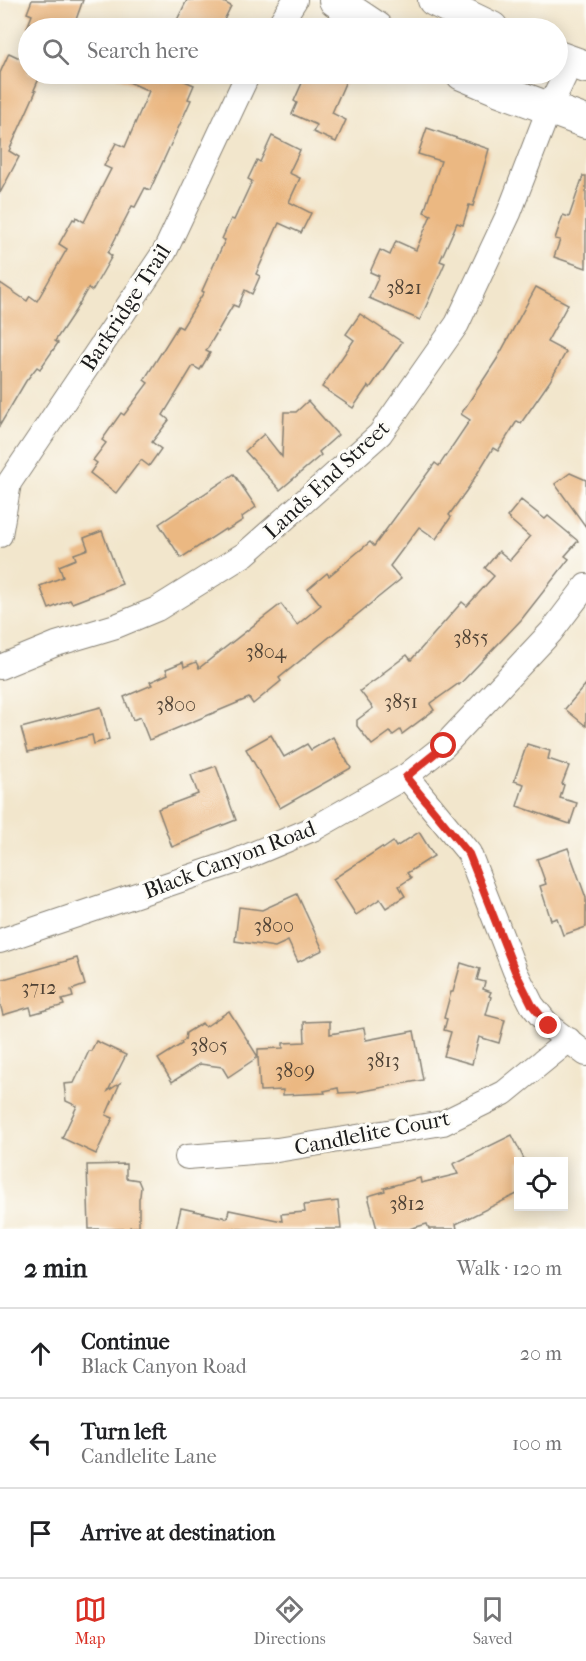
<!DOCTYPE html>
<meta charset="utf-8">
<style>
:root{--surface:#fff;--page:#f2f2f2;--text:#202124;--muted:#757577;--line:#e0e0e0;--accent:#d93025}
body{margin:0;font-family:"IM FELL French Canon",serif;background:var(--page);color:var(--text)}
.controls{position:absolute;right:18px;bottom:18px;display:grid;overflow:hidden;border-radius:0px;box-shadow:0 3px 15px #0003}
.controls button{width:54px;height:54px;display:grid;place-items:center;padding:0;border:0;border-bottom:2px solid var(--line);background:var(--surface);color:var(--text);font:30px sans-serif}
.stop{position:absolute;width:18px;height:18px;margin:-14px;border:4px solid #d93025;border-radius:50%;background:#fff}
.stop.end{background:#d93025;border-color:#fff;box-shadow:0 2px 6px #0008}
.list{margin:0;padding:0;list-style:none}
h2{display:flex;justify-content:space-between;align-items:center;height:78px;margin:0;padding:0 24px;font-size:26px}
h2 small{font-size:20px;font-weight:400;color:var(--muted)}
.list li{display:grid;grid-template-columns:39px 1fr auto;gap:18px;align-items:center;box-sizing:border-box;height:90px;padding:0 24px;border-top:2px solid var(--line)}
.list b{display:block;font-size:22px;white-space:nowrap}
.list p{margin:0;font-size:20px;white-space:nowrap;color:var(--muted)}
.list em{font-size:20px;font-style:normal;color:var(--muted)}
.icon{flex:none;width:33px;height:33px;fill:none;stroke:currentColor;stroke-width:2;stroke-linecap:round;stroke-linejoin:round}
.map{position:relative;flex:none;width:586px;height:1229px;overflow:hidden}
.search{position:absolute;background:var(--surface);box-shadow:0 3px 15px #0003;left:18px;right:18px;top:18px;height:66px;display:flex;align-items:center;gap:15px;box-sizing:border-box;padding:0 21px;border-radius:33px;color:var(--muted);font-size:22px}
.sheet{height:348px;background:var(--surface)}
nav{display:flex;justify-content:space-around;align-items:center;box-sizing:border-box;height:84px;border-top:2px solid var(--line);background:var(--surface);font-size:16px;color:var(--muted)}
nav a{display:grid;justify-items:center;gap:3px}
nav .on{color:var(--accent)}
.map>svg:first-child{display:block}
.building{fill:#ebb882}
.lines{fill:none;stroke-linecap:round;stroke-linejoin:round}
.minor-casing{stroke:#878174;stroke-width:26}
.major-casing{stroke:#878174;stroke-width:34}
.minor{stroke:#fff;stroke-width:24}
.major{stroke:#fff;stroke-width:32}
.route{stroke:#d93025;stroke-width:8}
.labels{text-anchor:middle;stroke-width:6;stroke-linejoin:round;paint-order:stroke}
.number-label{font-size:20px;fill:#504336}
.street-label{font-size:22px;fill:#1c1c1c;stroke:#fdfcf7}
</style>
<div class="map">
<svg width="586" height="1229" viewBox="0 0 586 1229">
<rect width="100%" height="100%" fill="#fdfcf7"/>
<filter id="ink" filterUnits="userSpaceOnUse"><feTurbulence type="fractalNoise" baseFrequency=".0167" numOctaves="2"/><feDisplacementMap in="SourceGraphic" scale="12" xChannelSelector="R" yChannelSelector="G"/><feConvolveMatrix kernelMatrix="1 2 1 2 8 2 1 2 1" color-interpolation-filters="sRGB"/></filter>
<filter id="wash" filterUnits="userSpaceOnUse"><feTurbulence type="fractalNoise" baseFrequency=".008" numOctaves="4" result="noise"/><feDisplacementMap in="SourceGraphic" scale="24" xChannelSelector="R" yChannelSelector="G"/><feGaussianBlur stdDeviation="1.35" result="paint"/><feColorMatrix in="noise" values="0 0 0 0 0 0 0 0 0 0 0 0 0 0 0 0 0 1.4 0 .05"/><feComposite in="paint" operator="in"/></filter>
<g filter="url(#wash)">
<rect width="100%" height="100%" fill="#f2e6cc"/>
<g id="blocks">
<g class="building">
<path d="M 32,0 L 83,0 L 73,28 L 27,28 L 32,15 L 27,13 Z"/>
<path d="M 187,0 L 220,0 L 231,6 L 220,28 L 173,28 Z"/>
<path d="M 9,53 L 28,62 L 28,74 L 41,74 L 34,90 L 36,91 L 9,151 L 19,157 L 0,193 L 0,73 Z"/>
<path d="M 111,74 L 168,74 L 194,85 L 188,99 L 191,100 L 150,190 L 145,188 L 135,207 L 132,206 L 108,253 L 112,256 L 92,291 L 88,288 L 75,311 L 55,341 L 58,343 L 40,369 L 37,367 L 26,381 L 0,425 L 0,283 L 27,301 L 30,296 L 37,301 L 67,249 L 59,244 L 73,219 L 75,220 L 76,217 L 84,222 L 111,169 L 104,166 L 116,143 L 125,147 L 149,91 Z"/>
<path d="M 306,74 L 349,74 L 332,113 L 346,120 L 336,142 L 313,132 L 317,125 L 292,114 L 297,103 L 294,101 Z"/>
<path d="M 427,128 L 489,149 L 473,206 L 469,205 L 463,225 L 457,223 L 440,261 L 445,263 L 420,320 L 369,298 L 379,276 L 370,272 L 380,250 L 390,255 L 396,241 L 416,250 L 431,215 L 424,212 L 441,161 L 418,154 Z"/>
<path d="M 272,136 L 300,150 L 289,173 L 300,178 L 289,202 L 311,213 L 301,233 L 279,223 L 256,274 L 260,276 L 252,294 L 245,290 L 238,307 L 233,305 L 206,351 L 210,353 L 200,370 L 193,366 L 163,415 L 169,420 L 152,442 L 161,449 L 149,466 L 141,460 L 116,493 L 90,473 L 97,463 L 93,460 L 106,443 L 102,440 L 121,413 L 124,415 L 148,383 L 144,380 L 178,326 L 182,328 L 204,292 L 202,291 L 225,240 L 222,239 L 231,219 L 234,220 L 252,181 L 248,179 L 257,160 L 260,162 Z"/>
<path d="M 583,176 L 586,176 L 586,268 L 554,257 L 560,240 L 555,239 L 563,215 L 569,217 Z"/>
<path d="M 536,287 L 568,304 L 547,342 L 566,352 L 550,381 L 521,423 L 517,421 L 498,451 L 493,448 L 469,487 L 449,515 L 451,517 L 436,539 L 419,527 L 390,566 L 401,579 L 279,678 L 281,681 L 253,704 L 249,698 L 149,740 L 140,717 L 133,720 L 124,697 L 152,685 L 150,682 L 168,674 L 166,669 L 183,662 L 184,667 L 196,662 L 199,668 L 281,604 L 297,625 L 321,605 L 308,589 L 327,573 L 329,576 L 370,542 L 374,546 L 435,463 L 439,466 L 470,420 L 461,414 L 497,359 Z"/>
<path d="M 360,314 L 402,342 L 370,388 L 368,386 L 353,408 L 322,387 L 354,340 L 346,334 Z"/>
<path d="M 308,401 L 338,435 L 319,452 L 321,455 L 280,490 L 245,451 L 264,434 L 282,457 L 284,412 L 296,412 Z"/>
<path d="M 570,473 L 586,480 L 586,527 L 555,484 Z"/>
<path d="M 234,474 L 256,507 L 242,517 L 243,520 L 226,531 L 225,529 L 181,558 L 159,524 Z"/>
<path d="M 521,500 L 545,519 L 548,516 L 578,541 L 565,556 L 569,559 L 521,620 L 459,685 L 458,684 L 430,704 L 434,710 L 402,734 L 400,730 L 393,735 L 390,732 L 372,745 L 357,726 L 357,720 L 373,708 L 360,691 L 384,674 L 383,673 L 407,655 L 411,660 L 462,602 L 467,606 L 494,576 L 485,568 L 499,551 L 510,560 L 530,537 L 507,517 Z"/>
<path d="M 102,531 L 122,584 L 72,603 L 70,600 L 49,609 L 40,586 L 63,577 L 59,566 L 76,559 L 74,554 L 88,549 L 84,538 Z"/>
<path d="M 586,684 L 586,726 L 565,709 Z"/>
<path d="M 101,707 L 109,739 L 94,744 L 92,735 L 28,752 L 21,728 Z"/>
<path d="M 271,735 L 284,757 L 307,744 L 311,750 L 333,737 L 351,768 L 280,808 L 246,749 Z"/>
<path d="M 527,744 L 550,751 L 548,759 L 569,766 L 562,784 L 564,785 L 560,798 L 577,803 L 570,824 L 517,806 L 524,784 L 514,781 Z"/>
<path d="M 216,766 L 236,820 L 203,833 L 204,834 L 172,847 L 158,809 L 198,794 L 191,775 Z"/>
<path d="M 419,832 L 434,856 L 407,873 L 411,878 L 399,886 L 405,896 L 386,908 L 380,899 L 356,915 L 333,879 L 382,847 L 383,849 L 393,842 L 396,847 Z"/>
<path d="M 568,848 L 586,898 L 586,927 L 563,935 L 557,918 L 551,920 L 540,886 L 546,884 L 537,859 Z"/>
<path d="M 297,894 L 323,950 L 298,962 L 288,941 L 275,947 L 235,941 L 239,907 L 262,910 Z"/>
<path d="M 77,958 L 85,985 L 71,990 L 73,997 L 62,1000 L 64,1005 L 32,1014 L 30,1007 L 3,1015 L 0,1004 L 0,980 Z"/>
<path d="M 461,963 L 480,969 L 477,980 L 485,982 L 483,989 L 491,992 L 489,996 L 491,997 L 486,1015 L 505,1020 L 499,1043 L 479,1037 L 472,1064 L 444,1056 L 451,1032 L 444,1030 L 447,1019 L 444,1018 L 451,992 L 453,992 Z"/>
<path d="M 229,1011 L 258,1057 L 258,1049 L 283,1048 L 283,1043 L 305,1042 L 304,1022 L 330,1021 L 330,1034 L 364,1028 L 366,1040 L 414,1031 L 423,1080 L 358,1092 L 339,1093 L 338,1088 L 324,1091 L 325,1093 L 283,1095 L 283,1090 L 260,1091 L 258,1057 L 228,1077 L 222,1067 L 200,1064 L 172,1082 L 158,1059 L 182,1044 L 181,1042 L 185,1040 L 186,1033 L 202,1023 L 205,1027 Z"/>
<path d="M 96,1041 L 126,1055 L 108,1091 L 120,1083 L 106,1115 L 113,1118 L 96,1154 L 62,1138 L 77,1106 L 66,1101 L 64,1084 L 74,1083 L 89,1051 L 91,1051 Z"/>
<path d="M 512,1135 L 525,1161 L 519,1161 L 519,1193 L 456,1224 L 457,1229 L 429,1229 L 427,1224 L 409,1229 L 377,1229 L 368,1196 L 385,1191 L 384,1188 L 420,1178 L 421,1183 L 458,1174 L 453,1164 Z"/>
<path d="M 126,1164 L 126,1178 L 138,1180 L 141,1187 L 140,1196 L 139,1198 L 139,1227 L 130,1227 L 130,1229 L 89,1229 L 87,1165 Z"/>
<path d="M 338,1201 L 341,1229 L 176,1229 L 181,1208 L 227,1218 L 229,1210 L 282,1221 L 281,1214 L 305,1212 L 304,1205 Z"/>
</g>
</g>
</g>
<g filter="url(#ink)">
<use href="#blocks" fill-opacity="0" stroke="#878174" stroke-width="1.5"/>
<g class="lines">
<g class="minor-casing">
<g id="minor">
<path d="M 277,28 L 295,0"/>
<path d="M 0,535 L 9,483 L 165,251 L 248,74"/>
<path d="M 0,667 L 56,644 L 116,626 L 157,609 L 245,554 L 380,434 L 457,324 L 509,213 L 549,109 L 571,62"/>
<path d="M 406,776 L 469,853 L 515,971 L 532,1005 L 549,1026 L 586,1054"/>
<path d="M 0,941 L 234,862 L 315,828 L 406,776 L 444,746 L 551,632 L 586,586"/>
<path d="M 187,1157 L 277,1150 L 443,1123 L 504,1093 L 569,1040"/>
</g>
</g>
<g class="major-casing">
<g id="major">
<path d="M 335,0 L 377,28"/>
<path d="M 434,0 L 492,28"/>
<path d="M 558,57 L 586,67"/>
<path d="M 462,74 L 500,90 L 586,122"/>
</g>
</g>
<use href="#minor" class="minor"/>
<use href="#major" class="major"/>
</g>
</g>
<g class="lines" filter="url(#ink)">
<path class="route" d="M 444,746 L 406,777 L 469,854 L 515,971 L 532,1005 L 549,1026"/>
</g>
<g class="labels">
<g class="number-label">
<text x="404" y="294">3821</text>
<text x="471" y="644">3855</text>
<text x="266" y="658">3804</text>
<text x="401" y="708">3851</text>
<text x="176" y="711">3800</text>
<text x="274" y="932">3800</text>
<text x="39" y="994">3712</text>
<text x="209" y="1052">3805</text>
<text x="383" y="1067">3813</text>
<text x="295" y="1077">3809</text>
<text x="407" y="1210">3812</text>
</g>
<g class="street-label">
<text transform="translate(125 307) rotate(-57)" y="8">Barkridge Trail</text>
<text transform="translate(326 479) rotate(-43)" y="8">Lands End Street</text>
<text transform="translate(229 859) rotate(-21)" y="8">Black Canyon Road</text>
<text transform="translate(372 1132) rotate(-11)" y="8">Candlelite Court</text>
</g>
</g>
</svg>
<div class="controls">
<button><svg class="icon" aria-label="locate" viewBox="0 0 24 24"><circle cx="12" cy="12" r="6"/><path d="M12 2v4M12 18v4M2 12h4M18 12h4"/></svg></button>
</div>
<div class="stop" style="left:444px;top:746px"></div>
<div class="stop end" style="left:549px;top:1026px"></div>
<div class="search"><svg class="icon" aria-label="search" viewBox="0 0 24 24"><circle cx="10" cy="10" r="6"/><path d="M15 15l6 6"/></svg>Search here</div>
</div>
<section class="sheet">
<h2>2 min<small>Walk · 120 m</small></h2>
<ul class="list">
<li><svg class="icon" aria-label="ahead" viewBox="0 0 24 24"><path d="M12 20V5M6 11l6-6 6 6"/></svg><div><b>Continue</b><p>Black Canyon Road</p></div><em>20 m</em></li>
<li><svg class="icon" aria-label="left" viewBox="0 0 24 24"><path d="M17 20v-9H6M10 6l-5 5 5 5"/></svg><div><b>Turn left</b><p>Candlelite Lane</p></div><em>100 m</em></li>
<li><svg class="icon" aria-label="arrive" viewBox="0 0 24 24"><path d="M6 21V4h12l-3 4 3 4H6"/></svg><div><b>Arrive at destination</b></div></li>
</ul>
</section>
<nav>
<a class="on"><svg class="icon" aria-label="map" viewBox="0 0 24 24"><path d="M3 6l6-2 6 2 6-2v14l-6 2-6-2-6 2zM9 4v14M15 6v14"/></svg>Map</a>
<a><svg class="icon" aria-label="directions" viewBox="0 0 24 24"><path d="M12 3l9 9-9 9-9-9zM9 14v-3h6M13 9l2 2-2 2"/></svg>Directions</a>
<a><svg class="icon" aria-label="saved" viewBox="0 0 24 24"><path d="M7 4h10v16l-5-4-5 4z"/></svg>Saved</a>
</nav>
